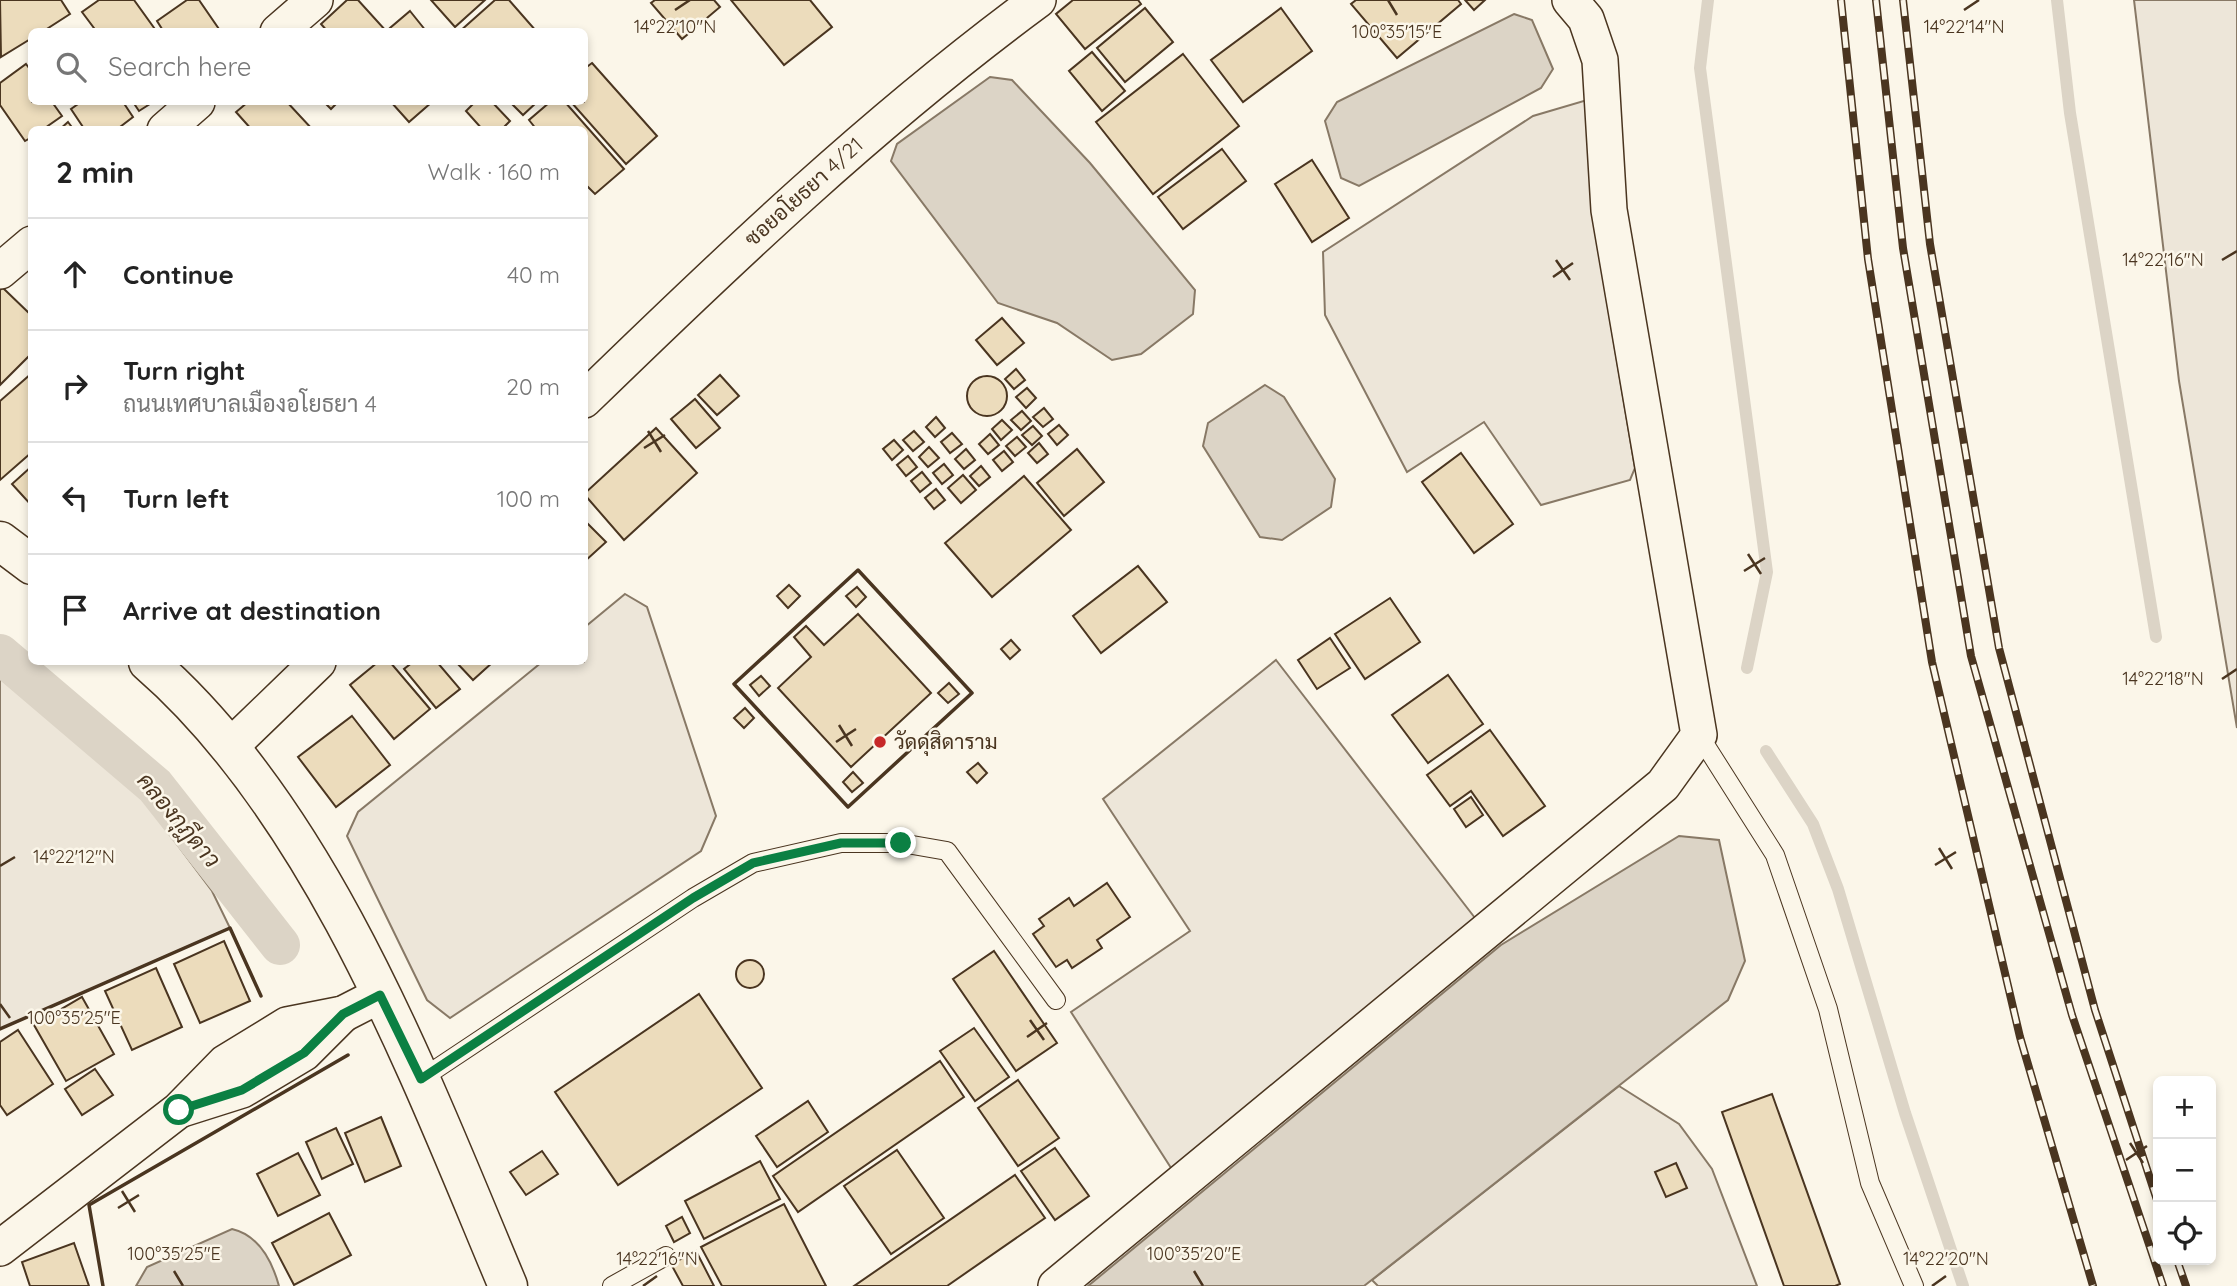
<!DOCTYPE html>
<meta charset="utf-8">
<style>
:root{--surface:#fff;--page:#f6f6f6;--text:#222;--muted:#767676;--line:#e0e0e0}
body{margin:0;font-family:Quicksand,Sarabun,sans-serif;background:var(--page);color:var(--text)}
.controls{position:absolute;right:21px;bottom:21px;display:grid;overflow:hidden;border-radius:10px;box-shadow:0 4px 10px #0003}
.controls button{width:63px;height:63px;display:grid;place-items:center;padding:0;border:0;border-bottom:2px solid var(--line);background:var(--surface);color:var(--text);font:35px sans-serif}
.stop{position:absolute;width:21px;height:21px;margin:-16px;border:5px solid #0b8043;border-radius:50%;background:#fff}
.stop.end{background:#0b8043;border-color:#fff;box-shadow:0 2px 7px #0008}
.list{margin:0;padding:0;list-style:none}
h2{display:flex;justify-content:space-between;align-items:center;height:91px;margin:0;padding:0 28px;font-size:30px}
h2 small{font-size:23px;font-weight:400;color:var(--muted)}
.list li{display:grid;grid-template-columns:46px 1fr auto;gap:21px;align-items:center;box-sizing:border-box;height:112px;padding:0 28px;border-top:2px solid var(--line)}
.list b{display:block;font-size:26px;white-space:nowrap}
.list p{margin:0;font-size:23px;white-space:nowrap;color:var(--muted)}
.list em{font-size:23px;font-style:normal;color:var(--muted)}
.icon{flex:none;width:38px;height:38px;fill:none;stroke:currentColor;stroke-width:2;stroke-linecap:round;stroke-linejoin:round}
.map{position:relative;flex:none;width:2237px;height:1286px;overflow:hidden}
.search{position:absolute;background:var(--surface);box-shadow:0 4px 10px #0003;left:28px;top:28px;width:560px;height:77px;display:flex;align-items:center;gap:18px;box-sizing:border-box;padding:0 24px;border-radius:10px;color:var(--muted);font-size:26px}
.panel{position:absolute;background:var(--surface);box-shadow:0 4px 10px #0003;left:28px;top:126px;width:560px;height:539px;border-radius:10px}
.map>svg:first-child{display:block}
.green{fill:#ede6d9;stroke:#887966;stroke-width:2}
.water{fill:#dcd4c6;stroke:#887966;stroke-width:2}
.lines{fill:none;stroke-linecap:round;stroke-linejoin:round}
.stream{stroke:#dcd4c6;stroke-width:12}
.canal{stroke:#dcd4c6;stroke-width:40}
.building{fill:#ecdcbc;stroke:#4a3520;stroke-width:2}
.lane-casing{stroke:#4a3520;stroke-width:20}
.street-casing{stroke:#4a3520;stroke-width:38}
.secondary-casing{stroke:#4a3520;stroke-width:41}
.lane{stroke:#fbf6e9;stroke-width:18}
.street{stroke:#fbf6e9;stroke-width:35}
.secondary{stroke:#fbf6e9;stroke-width:38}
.rail-casing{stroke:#4a3520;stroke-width:8}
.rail{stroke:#fbf6e9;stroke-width:5;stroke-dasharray:16;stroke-linecap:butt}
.wall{stroke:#4a3520;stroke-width:3.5}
.route{stroke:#0b8043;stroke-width:9}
.ticks{fill:none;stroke:#4a3520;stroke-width:2.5}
.poi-dot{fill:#c62828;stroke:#fbf6e9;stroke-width:2.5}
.labels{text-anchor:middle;stroke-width:5;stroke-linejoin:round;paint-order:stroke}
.street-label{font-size:21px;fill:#4a3520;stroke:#fbf6e9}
.poi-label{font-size:21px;fill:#4a3520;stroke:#fbf6e9;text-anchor:start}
.water-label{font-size:23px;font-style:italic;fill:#4a3520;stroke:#fbf6e9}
.ticks-label{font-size:18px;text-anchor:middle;fill:#4a3520;stroke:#fbf6e9;stroke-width:5;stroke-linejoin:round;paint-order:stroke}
</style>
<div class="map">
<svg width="2237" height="1286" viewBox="0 0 2237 1286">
<rect width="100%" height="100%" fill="#fbf6e9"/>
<g class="green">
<path d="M 2134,0 L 2237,0 L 2237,728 L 2179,381 Z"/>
<path d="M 1587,100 L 1592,212 L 1635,468 L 1630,480 L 1541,505 L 1484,422 L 1407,472 L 1325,315 L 1323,252 L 1533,116 Z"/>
<path d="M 625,594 L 647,607 L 716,816 L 701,851 L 450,1018 L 427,1000 L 347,836 L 358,812 L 542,662 L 584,662 L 585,627 Z"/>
<path d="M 1276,660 L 1475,918 L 1173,1171 L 1071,1012 L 1190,931 L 1103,799 Z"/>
<path d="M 0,678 L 143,799 L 212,891 L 230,928 L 0,1029 Z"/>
<path d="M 1619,1086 L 1679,1124 L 1712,1169 L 1757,1286 L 1378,1286 L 1372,1280 Z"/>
</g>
<g class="water">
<path d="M 1514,14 L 1532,20 L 1553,69 L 1541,88 L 1359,186 L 1341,178 L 1325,121 L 1337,102 Z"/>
<path d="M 990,77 L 1012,80 L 1090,163 L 1195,290 L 1193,314 L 1141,354 L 1112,360 L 1057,323 L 998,303 L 891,161 L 897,144 Z"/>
<path d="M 1265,385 L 1284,397 L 1335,479 L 1331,507 L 1282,540 L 1260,537 L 1203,446 L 1208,423 Z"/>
<path d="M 1679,836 L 1719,840 L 1745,961 L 1728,1000 L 1364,1286 L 1088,1286 L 1501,945 Z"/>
<path d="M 232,1229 C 258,1235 272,1261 279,1286 L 136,1286 L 147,1267 Z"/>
</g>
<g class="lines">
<g class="stream">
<path d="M 1708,0 L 1700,68 L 1767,572 L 1747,668"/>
<path d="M 2057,0 L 2070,113 L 2156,637"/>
<path d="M 1766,751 L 1813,824 L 1838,889 L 1905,1113 L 1963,1286"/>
</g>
<path class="canal" d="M 0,654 L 155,786 L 280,945"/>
</g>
<g class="building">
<path d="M 0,0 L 61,0 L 70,14 L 42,32 L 32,32 L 32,38 L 1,57 Z"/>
<path d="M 99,0 L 134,0 L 157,32 L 97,32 L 82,12 Z"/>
<path d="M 187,0 L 199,0 L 221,32 L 164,32 L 157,21 Z"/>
<path d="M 347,0 L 358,0 L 387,32 L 328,32 L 321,24 Z"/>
<path d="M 431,0 L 485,0 L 455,27 Z"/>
<path d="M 495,0 L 509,0 L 537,32 L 459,32 Z"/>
<path d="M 655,0 L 714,0 L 720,7 L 682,39 L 651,3 Z"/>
<path d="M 731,0 L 810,0 L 832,27 L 784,65 Z"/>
<path d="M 1073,0 L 1138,0 L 1141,4 L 1085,49 L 1056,14 Z"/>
<path d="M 1356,0 L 1458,0 L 1461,4 L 1397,58 L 1351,4 Z"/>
<path d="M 1465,0 L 1485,0 L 1474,10 Z"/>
<path d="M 1145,8 L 1173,42 L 1125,82 L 1097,48 Z"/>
<path d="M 1281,8 L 1312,51 L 1243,102 L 1211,60 Z"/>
<path d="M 410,11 L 426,31 L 393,32 L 390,28 Z"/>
<path d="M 1092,52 L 1125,91 L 1102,111 L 1069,71 Z"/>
<path d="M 1183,54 L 1239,126 L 1153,194 L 1096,122 Z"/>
<path d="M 592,63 L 657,136 L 626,164 L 571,102 L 584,102 L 584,69 Z"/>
<path d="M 26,64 L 32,72 L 32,102 L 52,102 L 62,116 L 42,130 L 32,130 L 32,137 L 25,141 L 0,105 L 0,83 Z"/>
<path d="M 81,102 L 123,102 L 133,117 L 116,130 L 85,130 L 71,109 Z"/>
<path d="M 133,102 L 153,102 L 139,111 Z"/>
<path d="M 248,102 L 287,102 L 313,130 L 252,130 L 236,112 Z"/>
<path d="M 324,102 L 338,102 L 331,109 Z"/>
<path d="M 391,102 L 432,102 L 409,122 Z"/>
<path d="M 475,102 L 492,102 L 510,121 L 501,130 L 483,130 L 466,111 Z"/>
<path d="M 510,102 L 537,102 L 523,115 Z"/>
<path d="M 550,102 L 565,102 L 624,169 L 595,194 L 584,183 L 584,130 L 537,130 L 529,120 Z"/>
<path d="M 68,122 L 74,130 L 59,130 Z"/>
<path d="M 1222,149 L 1246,181 L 1183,229 L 1158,197 Z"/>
<path d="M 1312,160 L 1349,218 L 1312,242 L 1275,184 Z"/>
<path d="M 3,288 L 32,316 L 32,353 L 0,385 L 0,290 Z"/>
<path d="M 1002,318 L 1024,343 L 997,365 L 976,340 Z"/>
<path d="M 1016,369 L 1025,380 L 1014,389 L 1005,379 Z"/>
<path d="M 32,373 L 32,452 L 0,480 L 0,401 Z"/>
<path d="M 720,375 L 739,396 L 717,415 L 698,395 Z"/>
<circle cx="987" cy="396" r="20"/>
<path d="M 1027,388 L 1036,398 L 1026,408 L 1016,397 Z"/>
<path d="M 695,399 L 720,428 L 696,448 L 671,419 Z"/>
<path d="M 1044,408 L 1053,419 L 1043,427 L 1033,417 Z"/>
<path d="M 1022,411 L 1031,421 L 1021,430 L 1011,420 Z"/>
<path d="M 936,417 L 945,428 L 935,437 L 926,427 Z"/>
<path d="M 1002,420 L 1012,430 L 1001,440 L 992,429 Z"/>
<path d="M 1059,425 L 1068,435 L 1057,445 L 1048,434 Z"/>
<path d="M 1033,426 L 1042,436 L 1032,445 L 1022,435 Z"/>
<path d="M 656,428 L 697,473 L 624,540 L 584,494 Z"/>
<path d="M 914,431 L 924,442 L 913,451 L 903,440 Z"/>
<path d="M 952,433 L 962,444 L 950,453 L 941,442 Z"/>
<path d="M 990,434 L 999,445 L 988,454 L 979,444 Z"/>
<path d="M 1017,437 L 1026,447 L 1015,456 L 1006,446 Z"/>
<path d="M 894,440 L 903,450 L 892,460 L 883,449 Z"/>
<path d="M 1039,443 L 1048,454 L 1037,463 L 1028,453 Z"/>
<path d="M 929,447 L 939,458 L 928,467 L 919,457 Z"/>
<path d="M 966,449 L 975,460 L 964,469 L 955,459 Z"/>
<path d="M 1077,449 L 1104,482 L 1064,516 L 1037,483 Z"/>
<path d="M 1004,451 L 1013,462 L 1002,471 L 993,460 Z"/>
<path d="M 1461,453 L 1513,524 L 1474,553 L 1422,482 Z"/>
<path d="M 908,456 L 917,467 L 906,476 L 897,465 Z"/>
<path d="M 944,464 L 953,475 L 942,484 L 933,473 Z"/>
<path d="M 32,466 L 32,506 L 12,484 Z"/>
<path d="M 981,466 L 990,477 L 979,486 L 970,476 Z"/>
<path d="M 922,472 L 931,483 L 920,492 L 911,481 Z"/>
<path d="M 963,475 L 976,490 L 961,503 L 948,488 Z"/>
<path d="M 1024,476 L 1071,530 L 992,597 L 945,543 Z"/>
<path d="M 936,489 L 945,500 L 934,509 L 925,498 Z"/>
<path d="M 584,520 L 606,542 L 584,562 Z"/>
<path d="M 1138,566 L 1167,602 L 1101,653 L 1073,616 Z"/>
<path d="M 789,585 L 800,596 L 788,608 L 777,596 Z"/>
<path d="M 857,587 L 866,597 L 856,607 L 846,596 Z"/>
<path d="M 1390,598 L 1420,642 L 1365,679 L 1335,634 Z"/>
<path d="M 858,614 L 931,693 L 851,767 L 778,688 L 811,657 L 794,637 L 806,626 L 824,645 Z"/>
<path d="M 1330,638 L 1350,668 L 1317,689 L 1298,660 Z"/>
<path d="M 1011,640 L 1020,650 L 1010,659 L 1001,649 Z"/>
<path d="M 378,662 L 390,662 L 430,709 L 394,739 L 350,685 Z"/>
<path d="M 413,662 L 437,662 L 460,689 L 436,708 L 404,669 Z"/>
<path d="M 456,662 L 493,662 L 473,680 Z"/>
<path d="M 1448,675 L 1483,724 L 1428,763 L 1392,715 Z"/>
<path d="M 761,676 L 770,686 L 759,696 L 750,685 Z"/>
<path d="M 949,683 L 959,694 L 948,703 L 938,693 Z"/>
<path d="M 745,708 L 754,718 L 744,728 L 734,718 Z"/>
<path d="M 352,716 L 390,765 L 336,807 L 298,757 Z"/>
<path d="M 1490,730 L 1545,806 L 1503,836 L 1471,791 L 1450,806 L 1427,775 Z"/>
<path d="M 978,763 L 987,773 L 977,783 L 967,772 Z"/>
<path d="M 853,772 L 863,783 L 852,792 L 843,782 Z"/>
<path d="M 1471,797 L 1483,815 L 1466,827 L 1454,809 Z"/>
<path d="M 1107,883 L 1130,917 L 1097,940 L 1102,948 L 1072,968 L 1067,960 L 1056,967 L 1033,934 L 1044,926 L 1039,919 L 1069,898 L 1074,906 Z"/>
<path d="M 224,941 L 250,1001 L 200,1023 L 174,964 Z"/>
<path d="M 994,951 L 1057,1043 L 1016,1071 L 953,979 Z"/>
<circle cx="750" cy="974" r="14"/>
<path d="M 156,968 L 182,1027 L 132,1050 L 105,991 Z"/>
<path d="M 699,994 L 762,1088 L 618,1185 L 555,1092 Z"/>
<path d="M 82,997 L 114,1054 L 66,1081 L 34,1025 Z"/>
<path d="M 974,1028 L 1009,1077 L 975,1101 L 940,1051 Z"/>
<path d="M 18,1030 L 53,1084 L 7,1115 L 0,1105 L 0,1042 Z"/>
<path d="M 940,1061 L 964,1097 L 798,1212 L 773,1176 Z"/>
<path d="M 95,1069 L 113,1095 L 82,1115 L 65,1089 Z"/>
<path d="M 1018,1080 L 1059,1138 L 1018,1166 L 978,1108 Z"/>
<path d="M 1772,1094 L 1840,1284 L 1835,1286 L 1784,1286 L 1722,1112 Z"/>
<path d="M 808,1101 L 828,1132 L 777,1167 L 756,1136 Z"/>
<path d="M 381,1117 L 401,1166 L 365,1182 L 345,1133 Z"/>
<path d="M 336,1128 L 353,1164 L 322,1179 L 306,1142 Z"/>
<path d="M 1055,1148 L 1089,1196 L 1055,1220 L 1021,1171 Z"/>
<path d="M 897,1150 L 944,1218 L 891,1254 L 844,1186 Z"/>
<path d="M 542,1151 L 558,1174 L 526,1195 L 510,1172 Z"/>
<path d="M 298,1153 L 320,1195 L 278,1216 L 257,1174 Z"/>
<path d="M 760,1161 L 780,1199 L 704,1239 L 685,1201 Z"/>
<path d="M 1676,1163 L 1687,1188 L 1666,1197 L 1655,1172 Z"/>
<path d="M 1015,1175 L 1045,1218 L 947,1286 L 854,1286 Z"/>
<path d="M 784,1204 L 826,1286 L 722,1286 L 701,1247 Z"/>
<path d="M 329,1213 L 351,1255 L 294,1285 L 272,1243 Z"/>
<path d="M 682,1217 L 690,1233 L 674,1242 L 666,1226 Z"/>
<path d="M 74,1243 L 89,1286 L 30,1286 L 22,1262 Z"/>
<path d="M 696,1251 L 714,1286 L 683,1286 L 671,1264 Z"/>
</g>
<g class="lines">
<g class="lane-casing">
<g id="lane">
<path d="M 1699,735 L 1775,855 L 1828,1009 L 1870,1183 L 1914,1286"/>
<path d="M 421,1079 L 693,898 L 753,863 L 841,843 L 901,843 L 947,851 L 1056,1000"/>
<path d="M 612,1286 L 666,1256"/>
</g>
</g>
<g class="street-casing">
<g id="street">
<path d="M 278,32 L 315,0"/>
<path d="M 165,130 L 197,102"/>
<path d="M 0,271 L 32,244"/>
<path d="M 584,400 C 729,259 875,120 1038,0"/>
<path d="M 231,746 L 318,662"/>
<path d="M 182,1109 L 242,1090 L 304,1053 L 343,1014"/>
<path d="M 0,1248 L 179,1110 L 225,1063 L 287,1025 L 343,1014 L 380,995"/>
<path d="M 1056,1286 L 1663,785 L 1699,735 L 1609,210 L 1600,60 L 1586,19 L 1570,0"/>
</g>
</g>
<g class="secondary-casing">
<g id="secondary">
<path d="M 0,541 L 32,565"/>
<path d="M 148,662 C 322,813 420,1077 508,1286"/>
</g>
</g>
<use href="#lane" class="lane"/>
<use href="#street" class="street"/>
<use href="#secondary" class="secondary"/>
<g class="rail-casing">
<g id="rail">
<path d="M 1841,0 L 1868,259 L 1932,662 L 2020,1037 L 2093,1286"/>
<path d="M 1876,0 L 1903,248 L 1971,656 L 2072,1015 L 2163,1286"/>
<path d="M 1903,0 L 1930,244 L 1999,648 L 2095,1010 L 2158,1203"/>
<path d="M 2177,1260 L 2186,1286"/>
</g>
</g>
<use href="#rail" class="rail"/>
<g class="wall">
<path d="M 858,570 L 972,693 L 848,807 L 734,684 Z"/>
<path d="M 0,1029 L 230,928 L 261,996"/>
<path d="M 103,1286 L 89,1205 L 348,1055"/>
</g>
</g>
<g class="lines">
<path class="route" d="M 179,1110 L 242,1090 L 304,1053 L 343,1014 L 380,995 L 421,1079 L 693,898 L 753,863 L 841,843 L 901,843"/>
</g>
<path class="ticks" d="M 1388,0 L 1397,15M 675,10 L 690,0M 1964,10 L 1979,0M 1556,260 L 1570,280M 2222,260 L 2237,251M 1553,277 L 1573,263M 648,431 L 661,452M 644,448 L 665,435M 1748,554 L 1761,574M 1744,571 L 1765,558M 2222,679 L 2237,669M 839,725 L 852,746M 836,742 L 856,729M 1939,848 L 1952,869M 1935,865 L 1956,852M 0,866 L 15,857M 0,1004 L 10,1018M 1030,1020 L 1044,1040M 1027,1037 L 1047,1023M 2130,1143 L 2143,1163M 2126,1160 L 2147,1146M 122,1191 L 135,1212M 118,1208 L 139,1195M 174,1271 L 183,1286M 1194,1271 L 1203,1286M 643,1286 L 657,1276M 1932,1286 L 1946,1276"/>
<circle class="poi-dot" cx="880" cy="742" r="7"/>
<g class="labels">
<g class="street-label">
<text transform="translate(804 192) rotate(-42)" y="7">ซอยอโยธยา 4/21</text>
</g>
<g class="poi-label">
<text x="894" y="749">วัดดุสิดาราม</text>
</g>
<g class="water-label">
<text transform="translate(179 820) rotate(50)" y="8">คลองกุฎีดาว</text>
</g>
</g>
<g class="ticks-label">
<text x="675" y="33">14°22'10"N</text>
<text x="1964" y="33">14°22'14"N</text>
<text x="1397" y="38">100°35'15"E</text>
<text x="2163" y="266">14°22'16"N</text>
<text x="2163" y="685">14°22'18"N</text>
<text x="74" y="863">14°22'12"N</text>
<text x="74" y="1024">100°35'25"E</text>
<text x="174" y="1260">100°35'25"E</text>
<text x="1194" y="1260">100°35'20"E</text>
<text x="657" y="1265">14°22'16"N</text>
<text x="1946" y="1265">14°22'20"N</text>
</g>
</svg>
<div class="controls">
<button>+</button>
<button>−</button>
<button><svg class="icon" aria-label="locate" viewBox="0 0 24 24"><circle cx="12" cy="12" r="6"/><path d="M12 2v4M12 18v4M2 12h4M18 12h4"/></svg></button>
</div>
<div class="stop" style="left:179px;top:1110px"></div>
<div class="stop end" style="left:901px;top:843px"></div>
<div class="search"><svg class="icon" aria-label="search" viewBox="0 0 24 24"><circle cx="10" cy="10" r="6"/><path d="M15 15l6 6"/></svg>Search here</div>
<section class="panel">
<h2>2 min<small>Walk · 160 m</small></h2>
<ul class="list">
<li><svg class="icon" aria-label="ahead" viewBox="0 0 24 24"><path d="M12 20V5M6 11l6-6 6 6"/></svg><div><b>Continue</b></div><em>40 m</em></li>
<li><svg class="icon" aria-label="right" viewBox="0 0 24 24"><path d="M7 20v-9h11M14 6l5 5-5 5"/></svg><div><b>Turn right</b><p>ถนนเทศบาลเมืองอโยธยา 4</p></div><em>20 m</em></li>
<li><svg class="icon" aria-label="left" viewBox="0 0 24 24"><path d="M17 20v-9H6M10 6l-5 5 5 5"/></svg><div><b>Turn left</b></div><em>100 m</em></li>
<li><svg class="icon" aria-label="arrive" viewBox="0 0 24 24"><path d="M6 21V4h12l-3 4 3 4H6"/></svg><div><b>Arrive at destination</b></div></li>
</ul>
</section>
</div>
